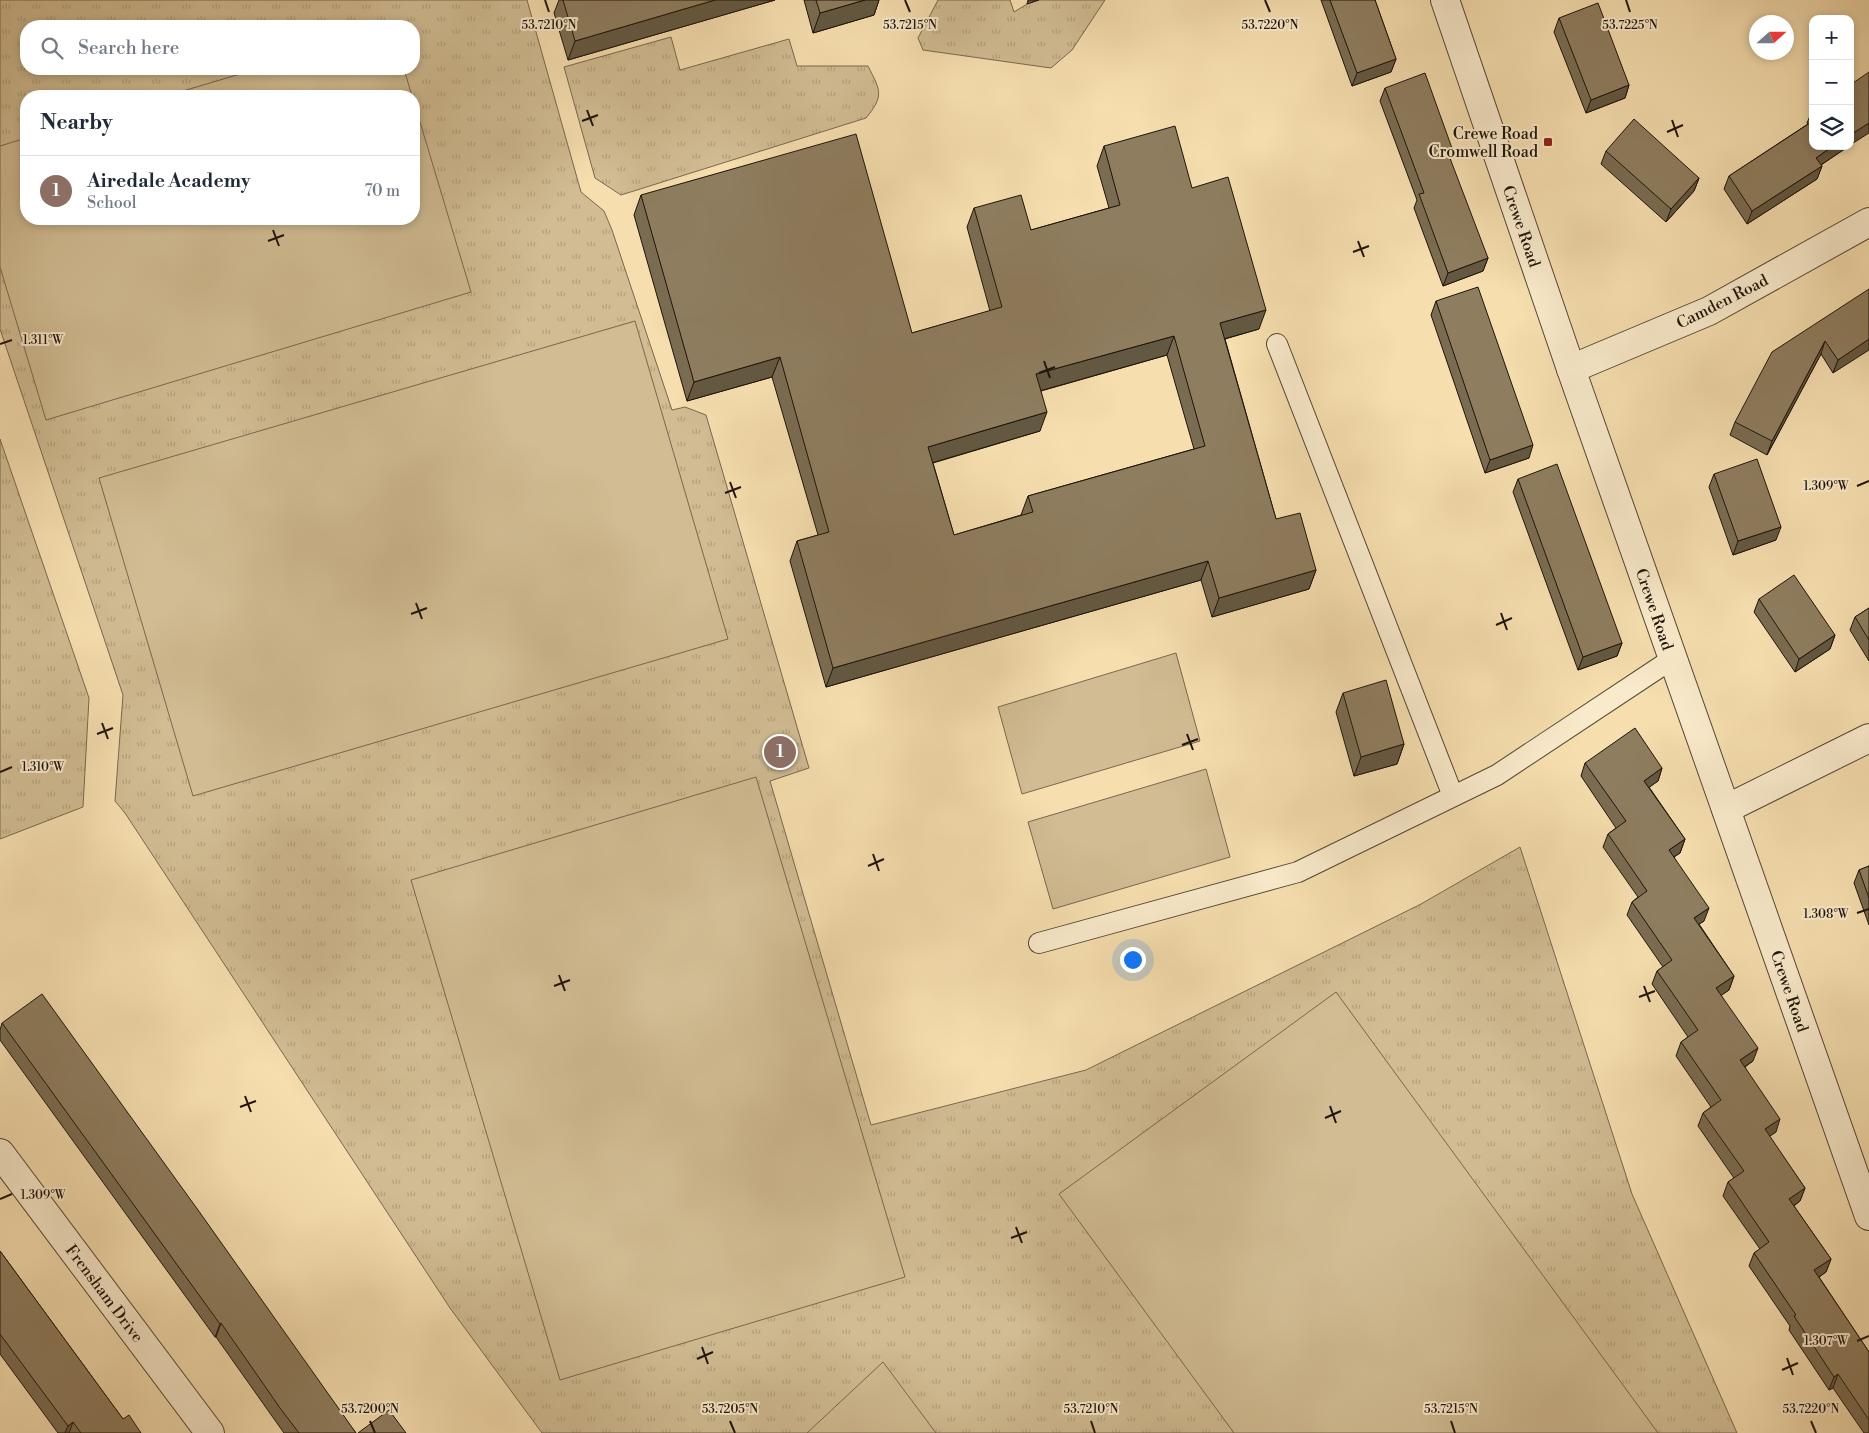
<!DOCTYPE html>
<meta charset="utf-8">
<style>
:root{--surface:#fff;--page:#f6f6f7;--text:#1f2937;--muted:#747a83;--line:#e0e1e3;--accent:#8f2418}
body{margin:0;font-family:"Libre Bodoni",serif;background:var(--page);color:var(--text)}
.controls{position:absolute;right:15px;top:15px;display:grid;overflow:hidden;border-radius:10px;box-shadow:0 2px 8px #0003}
.controls button{width:45px;height:45px;display:grid;place-items:center;padding:0;border:0;border-bottom:1px solid var(--line);background:var(--surface);color:var(--text);font:25px sans-serif}
.compass{position:absolute;left:1749px;top:15px;width:45px;height:45px;border-radius:50%;background:var(--surface);box-shadow:0 2px 8px #0003;rotate:69deg}
.you{position:absolute;left:1132px;top:959px;width:18px;height:18px;margin:-12px;border:4px solid #fff;border-radius:50%;background:#1a73e8;box-shadow:0 0 0 8px #1a73e833}
.badge{display:grid;place-items:center;width:32px;height:32px;border-radius:50%;background:var(--accent);color:#fff;font-size:16px;font-weight:700}
.pin{position:absolute;translate:-50% -50%;border:2px solid #fff;box-shadow:0 1px 5px #0006}
.list{margin:0;padding:0;list-style:none}
h2{display:flex;justify-content:space-between;align-items:center;height:65px;margin:0;padding:0 20px;font-size:21px}
h2 small{font-size:16px;font-weight:400;color:var(--muted)}
.list li{display:grid;grid-template-columns:32px 1fr auto;gap:15px;align-items:center;box-sizing:border-box;height:70px;padding:0 20px;border-top:1px solid var(--line)}
.list b{display:block;font-size:19px;white-space:nowrap}
.list p{margin:0;font-size:16px;white-space:nowrap;color:var(--muted)}
.list em{font-size:16px;font-style:normal;color:var(--muted)}
.icon{flex:none;width:28px;height:28px;fill:none;stroke:currentColor;stroke-width:2;stroke-linecap:round;stroke-linejoin:round}
.map{position:relative;flex:none;width:1869px;height:1433px;overflow:hidden}
.search{position:absolute;background:var(--surface);box-shadow:0 2px 8px #0003;left:20px;top:20px;width:400px;height:55px;display:flex;align-items:center;gap:12px;box-sizing:border-box;padding:0 18px;border-radius:20px;color:var(--muted);font-size:19px}
.panel{position:absolute;background:var(--surface);box-shadow:0 2px 8px #0003;left:20px;top:90px;width:400px;height:135px;border-radius:20px}
.map>svg:first-child{display:block}
.grass{fill:url(#grass-tufts);stroke:#78684e;fill-rule:evenodd}
.garden{fill:#d1bc93;stroke:#78684e}
.lines{fill:none;stroke-linecap:round;stroke-linejoin:round}
.lane-casing{stroke:#544632;stroke-width:22}
.street-casing{stroke:#544632;stroke-width:30}
.lane{stroke:#f9eacb;stroke-width:20}
.street{stroke:#f9eacb;stroke-width:28}
.wall{fill:#7a6c52;stroke:#1e1409;fill-rule:evenodd}
.shaded-wall{fill:#635842;stroke:#1e1409}
.building{fill:#8e7d5f;stroke:#1e1409;fill-rule:evenodd}
.ticks{fill:none;stroke:#1e1409;stroke-width:2}
.poi-dot{fill:#8f2418;stroke:#f9eacb;stroke-width:2}
.labels{text-anchor:middle;stroke-width:4;stroke-linejoin:round;paint-order:stroke}
.poi-label{font-size:16px;fill:#1e1409;stroke:#f9eacb;text-anchor:end}
.street-label{font-size:16px;fill:#1e1409;stroke:#f9eacb}
.ticks-label{font-size:12px;text-anchor:middle;fill:#1e1409;stroke:#f9eacb;stroke-width:4;stroke-linejoin:round;paint-order:stroke}
</style>
<div class="map">
<svg width="1869" height="1433" viewBox="0 0 1869 1433">
<defs>
<pattern id="grass-tufts" width="24" height="20" patternUnits="userSpaceOnUse" patternTransform="scale(1.25)"><rect width="24" height="20" fill="#d1bc93"/><path d="M3 7l-1-3M5 7V3M7 7l1-3M15 17l-1-3M17 17v-4M19 17l1-3" fill="none" stroke="#b3a17d"/></pattern>
</defs>
<rect width="100%" height="100%" fill="#f6deaf"/>
<filter id="stains"><feTurbulence type="fractalNoise" baseFrequency=".004" numOctaves="4"/><feColorMatrix values="0 0 0 0 .2 0 0 0 0 .09 0 0 0 0 .02 0 0 0 .5 -.17"/></filter>
<radialGradient id="worn" r=".72"><stop offset=".6" stop-color="#630" stop-opacity="0"/><stop offset="1" stop-color="#630" stop-opacity=".3"/></radialGradient>
<g class="grass">
<path d="M 0,0 L 527,0 L 581,192 L 604,211 L 612,230 L 672,410 L 685,407 L 706,415 L 809,768 L 770,781 L 871,1125 L 1086,1070 L 1421,904 L 1520,847 L 1632,1194 L 1737,1433 L 542,1433 L 450,1308 L 125,813 L 115,801 L 123,695 L 0,329 ZM 26,26 L 414,26 L 414,69 L 26,69 ZM 26,96 L 414,96 L 414,219 L 26,219 Z"/>
<path d="M 938,0 L 1010,0 L 1014,12 L 1027,4 L 1039,0 L 1105,0 L 1072,50 L 1051,68 L 923,50 L 918,38 Z"/>
<path d="M 671,37 L 680,70 L 789,39 L 797,66 L 868,66 C 880,90 885,95 866,118 L 621,195 L 595,178 L 564,67 Z"/>
<path d="M 0,439 L 89,698 L 83,807 L 0,839 Z"/>
</g>
<g class="garden">
<path d="M 257,69 L 404,69 L 412,96 L 166,96 Z"/>
<path d="M 414,102 L 471,292 L 46,420 L 0,267 L 0,146 L 26,138 L 26,219 L 414,219 Z"/>
<path d="M 635,321 L 728,639 L 193,796 L 99,478 Z"/>
<path d="M 1176,653 L 1200,741 L 1022,794 L 998,707 Z"/>
<path d="M 1206,769 L 1230,857 L 1053,909 L 1028,822 Z"/>
<path d="M 756,777 L 905,1277 L 560,1380 L 411,880 Z"/>
<path d="M 1336,992 L 1658,1433 L 1234,1433 L 1059,1194 Z"/>
<path d="M 883,1362 L 936,1433 L 807,1433 Z"/>
</g>
<g class="lines">
<g class="lane-casing">
<g id="lane">
<path d="M 1277,344 L 1453,796"/>
<path d="M 1039,943 L 1298,872 L 1497,775 L 1672,659"/>
</g>
</g>
<g class="street-casing">
<g id="street">
<path d="M 1445,0 L 1571,369 L 1869,1216"/>
<path d="M 1571,369 L 1709,311 L 1869,222"/>
<path d="M 1726,809 L 1869,738"/>
<path d="M 0,1153 L 210,1433"/>
</g>
</g>
<use href="#lane" class="lane"/>
<use href="#street" class="street"/>
</g>
<g class="wall">
<path d="M 559,0 L 775,0 L 568,60 L 554,13 Z"/>
<path d="M 804,0 L 879,0 L 874,15 L 813,33 Z"/>
<path d="M 1321,0 L 1375,0 L 1396,59 L 1391,72 L 1352,86 Z"/>
<path d="M 1559,18 L 1629,85 L 1625,98 L 1586,113 L 1554,32 Z"/>
<path d="M 1385,88 L 1488,258 L 1483,271 L 1443,286 L 1414,208 L 1417,200 L 1380,101 Z"/>
<path d="M 1813,109 L 1813,146 L 1849,146 L 1821,165 L 1822,166 L 1817,179 L 1747,224 L 1724,189 L 1729,176 L 1808,124 L 1807,123 Z"/>
<path d="M 1104,146 L 1192,188 L 1259,329 L 1225,339 L 1276,519 L 1316,570 L 1309,589 L 1212,617 L 1201,580 L 826,687 L 790,561 L 797,541 L 818,535 L 772,377 L 687,401 L 634,215 L 641,195 L 912,333 L 990,311 L 967,227 L 974,208 L 1031,230 L 1109,208 L 1097,166 ZM 1167,355 L 1194,449 L 1028,496 L 1021,515 L 954,535 L 933,463 L 1040,431 L 1041,391 Z"/>
<path d="M 1606,151 L 1699,178 L 1694,191 L 1666,222 L 1601,164 Z"/>
<path d="M 1869,289 L 1833,373 L 1821,354 L 1767,455 L 1730,435 L 1735,422 Z"/>
<path d="M 1436,301 L 1529,458 L 1485,473 L 1431,315 Z"/>
<path d="M 1714,474 L 1776,540 L 1733,555 L 1709,487 Z"/>
<path d="M 1518,479 L 1622,643 L 1617,656 L 1578,670 L 1513,492 Z"/>
<path d="M 1759,599 L 1835,635 L 1830,649 L 1795,672 L 1754,612 Z"/>
<path d="M 1869,608 L 1869,661 L 1850,630 L 1855,617 Z"/>
<path d="M 1343,693 L 1404,744 L 1397,764 L 1354,776 L 1336,712 Z"/>
<path d="M 1585,763 L 1662,768 L 1658,781 L 1649,787 L 1685,839 L 1680,853 L 1674,857 L 1704,921 L 1699,924 L 1734,976 L 1729,990 L 1721,995 L 1753,1061 L 1745,1067 L 1776,1132 L 1769,1136 L 1805,1188 L 1800,1201 L 1794,1206 L 1831,1259 L 1826,1272 L 1819,1277 L 1869,1352 L 1869,1433 L 1864,1433 L 1833,1388 L 1829,1390 L 1789,1330 L 1790,1326 L 1749,1266 L 1754,1253 L 1760,1249 L 1723,1196 L 1728,1182 L 1734,1178 L 1698,1126 L 1703,1113 L 1711,1107 L 1676,1056 L 1681,1042 L 1688,1037 L 1652,984 L 1657,971 L 1663,967 L 1627,915 L 1632,902 L 1638,897 L 1603,847 L 1608,834 L 1616,828 L 1581,776 Z"/>
<path d="M 1869,866 L 1869,925 L 1854,883 L 1859,870 Z"/>
<path d="M 2,1023 L 356,1433 L 284,1433 L 216,1337 L 215,1337 L 0,1040 L 0,1030 Z"/>
<path d="M 0,1251 L 123,1419 L 141,1433 L 58,1433 L 0,1354 Z"/>
</g>
<g class="shaded-wall">
<path d="M 715,0 L 775,0 L 568,60 L 575,41 Z"/>
<path d="M 865,0 L 879,0 L 874,15 L 813,33 L 820,13 Z"/>
<path d="M 1028,0 L 1039,0 L 1027,4 Z"/>
<path d="M 1396,59 L 1391,72 L 1352,86 L 1357,73 Z"/>
<path d="M 1629,85 L 1625,98 L 1586,113 L 1591,100 Z"/>
<path d="M 1869,123 L 1869,133 L 1850,145 L 1850,135 Z"/>
<path d="M 1833,146 L 1849,146 L 1812,171 L 1816,158 Z"/>
<path d="M 1453,151 L 1448,165 L 1448,153 Z"/>
<path d="M 1822,166 L 1817,179 L 1747,224 L 1752,211 Z"/>
<path d="M 1699,178 L 1694,191 L 1666,222 L 1671,209 Z"/>
<path d="M 1488,258 L 1483,271 L 1443,286 L 1448,273 Z"/>
<path d="M 1266,310 L 1259,329 L 1213,342 L 1220,323 Z"/>
<path d="M 1174,336 L 1167,355 L 1029,394 L 1036,374 Z"/>
<path d="M 1869,339 L 1869,350 L 1833,373 L 1838,360 Z"/>
<path d="M 1825,341 L 1821,354 L 1767,455 L 1772,441 Z"/>
<path d="M 780,357 L 772,377 L 687,401 L 694,382 Z"/>
<path d="M 1047,412 L 1040,431 L 921,466 L 928,447 Z"/>
<path d="M 1533,445 L 1529,458 L 1485,473 L 1490,460 Z"/>
<path d="M 1781,527 L 1776,540 L 1733,555 L 1738,541 Z"/>
<path d="M 1208,561 L 1201,580 L 826,687 L 833,668 Z"/>
<path d="M 1316,570 L 1309,589 L 1212,617 L 1219,598 Z"/>
<path d="M 1835,635 L 1830,649 L 1795,672 L 1799,659 Z"/>
<path d="M 1622,643 L 1617,656 L 1578,670 L 1583,657 Z"/>
<path d="M 1404,744 L 1397,764 L 1354,776 L 1361,757 Z"/>
<path d="M 1662,768 L 1658,781 L 1640,794 L 1644,781 Z"/>
<path d="M 1685,839 L 1680,853 L 1664,863 L 1669,850 Z"/>
<path d="M 1709,908 L 1704,921 L 1689,931 L 1694,918 Z"/>
<path d="M 1734,976 L 1729,990 L 1712,1002 L 1716,988 Z"/>
<path d="M 1758,1048 L 1753,1061 L 1735,1073 L 1740,1060 Z"/>
<path d="M 1780,1119 L 1776,1132 L 1760,1143 L 1765,1129 Z"/>
<path d="M 1805,1188 L 1800,1201 L 1784,1212 L 1789,1199 Z"/>
<path d="M 1831,1259 L 1826,1272 L 1809,1284 L 1814,1270 Z"/>
<path d="M 221,1323 L 216,1337 L 215,1337 L 220,1324 Z"/>
<path d="M 1838,1374 L 1833,1388 L 1829,1390 L 1834,1377 Z"/>
<path d="M 73,1422 L 69,1433 L 65,1433 L 68,1426 Z"/>
</g>
<g class="building">
<path d="M 563,0 L 715,0 L 575,41 Z"/>
<path d="M 816,0 L 865,0 L 820,13 Z"/>
<path d="M 1330,0 L 1375,0 L 1396,59 L 1357,73 Z"/>
<path d="M 1598,3 L 1629,85 L 1591,100 L 1559,18 Z"/>
<path d="M 1869,72 L 1869,123 L 1850,135 L 1850,85 Z"/>
<path d="M 1425,73 L 1453,151 L 1448,153 L 1488,258 L 1448,273 L 1419,194 L 1424,193 L 1385,88 Z"/>
<path d="M 1634,119 L 1699,178 L 1671,209 L 1606,151 Z"/>
<path d="M 1813,121 L 1813,146 L 1833,146 L 1816,158 L 1822,166 L 1752,211 L 1729,176 Z"/>
<path d="M 1175,126 L 1192,188 L 1228,177 L 1266,310 L 1220,323 L 1276,519 L 1300,513 L 1316,570 L 1219,598 L 1208,561 L 833,668 L 797,541 L 829,532 L 780,357 L 694,382 L 641,195 L 856,134 L 912,333 L 1002,307 L 974,208 L 1021,195 L 1031,230 L 1120,205 L 1104,146 ZM 1174,336 L 1205,446 L 1028,496 L 1033,512 L 954,535 L 928,447 L 1047,412 L 1036,374 Z"/>
<path d="M 1478,287 L 1533,445 L 1490,460 L 1436,301 Z"/>
<path d="M 1869,289 L 1869,339 L 1838,360 L 1825,341 L 1772,441 L 1735,422 L 1772,352 Z"/>
<path d="M 1757,459 L 1781,527 L 1738,541 L 1714,474 Z"/>
<path d="M 1557,464 L 1622,643 L 1583,657 L 1518,479 Z"/>
<path d="M 1794,575 L 1835,635 L 1799,659 L 1759,599 Z"/>
<path d="M 1869,608 L 1869,640 L 1855,617 Z"/>
<path d="M 1386,680 L 1404,744 L 1361,757 L 1343,693 Z"/>
<path d="M 1635,728 L 1662,768 L 1644,781 L 1685,839 L 1669,850 L 1709,908 L 1694,918 L 1734,976 L 1716,988 L 1758,1048 L 1740,1060 L 1780,1119 L 1765,1129 L 1805,1188 L 1789,1199 L 1831,1259 L 1814,1270 L 1869,1352 L 1869,1420 L 1838,1374 L 1834,1377 L 1794,1316 L 1796,1315 L 1754,1253 L 1769,1242 L 1728,1182 L 1744,1171 L 1703,1113 L 1721,1100 L 1681,1042 L 1698,1030 L 1657,971 L 1672,960 L 1632,902 L 1647,891 L 1608,834 L 1626,821 L 1585,763 Z"/>
<path d="M 1869,866 L 1869,898 L 1859,870 Z"/>
<path d="M 42,994 L 198,1210 L 356,1433 L 299,1433 L 280,1408 L 221,1323 L 220,1324 L 2,1023 Z"/>
<path d="M 0,1251 L 123,1419 L 129,1415 L 141,1433 L 81,1433 L 73,1422 L 68,1426 L 0,1334 Z"/>
<path d="M 389,1410 L 406,1433 L 358,1433 Z"/>
</g>
<path class="ticks" d="M 545,0 L 549,12M 905,0 L 910,12M 1265,0 L 1270,12M 1626,0 L 1630,12M 587,110 L 593,126M 1672,120 L 1678,137M 582,121 L 598,115M 1667,132 L 1683,125M 273,230 L 279,246M 268,241 L 284,235M 1358,241 L 1364,257M 1353,252 L 1369,246M 0,344 L 12,340M 1044,361 L 1050,378M 1039,373 L 1055,367M 730,482 L 736,498M 1857,486 L 1869,481M 725,493 L 741,487M 416,603 L 422,619M 1501,613 L 1507,630M 411,614 L 427,608M 1496,625 L 1512,618M 102,723 L 108,739M 97,734 L 113,728M 1187,734 L 1193,750M 1182,745 L 1198,739M 0,772 L 12,767M 873,854 L 879,871M 868,866 L 884,859M 1857,913 L 1869,909M 559,975 L 565,991M 554,986 L 570,980M 1644,986 L 1650,1002M 1639,997 L 1655,991M 245,1096 L 251,1112M 1330,1106 L 1336,1123M 240,1107 L 256,1101M 1325,1118 L 1341,1111M 0,1199 L 12,1194M 1016,1227 L 1022,1243M 1011,1238 L 1027,1232M 1857,1341 L 1869,1336M 702,1347 L 708,1364M 1787,1358 L 1793,1375M 697,1359 L 713,1352M 1782,1370 L 1798,1363M 370,1421 L 375,1433M 730,1421 L 735,1433M 1091,1421 L 1095,1433M 1451,1421 L 1455,1433M 1811,1421 L 1816,1433"/>
<rect class="poi-dot" x="1543" y="137" width="10" height="10" rx="2.5"/>
<g class="labels">
<g class="poi-label">
<text x="1538" y="139">Crewe Road<tspan x="1538" dy="18">Cromwell Road</tspan></text>
</g>
<g class="street-label">
<text transform="translate(1522 226) rotate(71)" y="6">Crewe Road</text>
<text transform="translate(1722 301) rotate(-27)" y="6">Camden Road</text>
<text transform="translate(1655 609) rotate(71)" y="6">Crewe Road</text>
<text transform="translate(1790 991) rotate(71)" y="6">Crewe Road</text>
<text transform="translate(105 1293) rotate(53)" y="6">Frensham Drive</text>
</g>
</g>
<g class="ticks-label">
<text x="549" y="29">53.7210°N</text>
<text x="1270" y="29">53.7220°N</text>
<text x="910" y="29">53.7215°N</text>
<text x="1630" y="29">53.7225°N</text>
<text x="43" y="344">1.311°W</text>
<text x="1826" y="490">1.309°W</text>
<text x="43" y="771">1.310°W</text>
<text x="1826" y="918">1.308°W</text>
<text x="43" y="1199">1.309°W</text>
<text x="1826" y="1345">1.307°W</text>
<text x="370" y="1413">53.7200°N</text>
<text x="730" y="1413">53.7205°N</text>
<text x="1091" y="1413">53.7210°N</text>
<text x="1451" y="1413">53.7215°N</text>
<text x="1811" y="1413">53.7220°N</text>
</g>
<rect width="100%" height="100%" filter="url(#stains)"/>
<rect width="100%" height="100%" fill="url(#worn)"/>
</svg>
<div class="controls">
<button>+</button>
<button>−</button>
<button><svg class="icon" aria-label="layers" viewBox="0 0 24 24"><path d="M12 4l9 5-9 5-9-5zM3 14l9 5 9-5"/></svg></button>
</div>
<svg class="compass" viewBox="-18 -18 36 36"><path d="M0-13l5 13h-10z" fill="#e53935"/><path d="M0 13l5-13h-10z" fill="#747a83"/></svg>
<div class="you"></div>
<div class="pin badge" style="left:780px;top:752px;background:#8d6e63">1</div>
<div class="search"><svg class="icon" aria-label="search" viewBox="0 0 24 24"><circle cx="10" cy="10" r="6"/><path d="M15 15l6 6"/></svg>Search here</div>
<section class="panel">
<h2>Nearby<small></small></h2>
<ul class="list">
<li><span class="badge" style="background:#8d6e63">1</span><div><b>Airedale Academy</b><p>School</p></div><em>70 m</em></li>
</ul>
</section>
</div>
